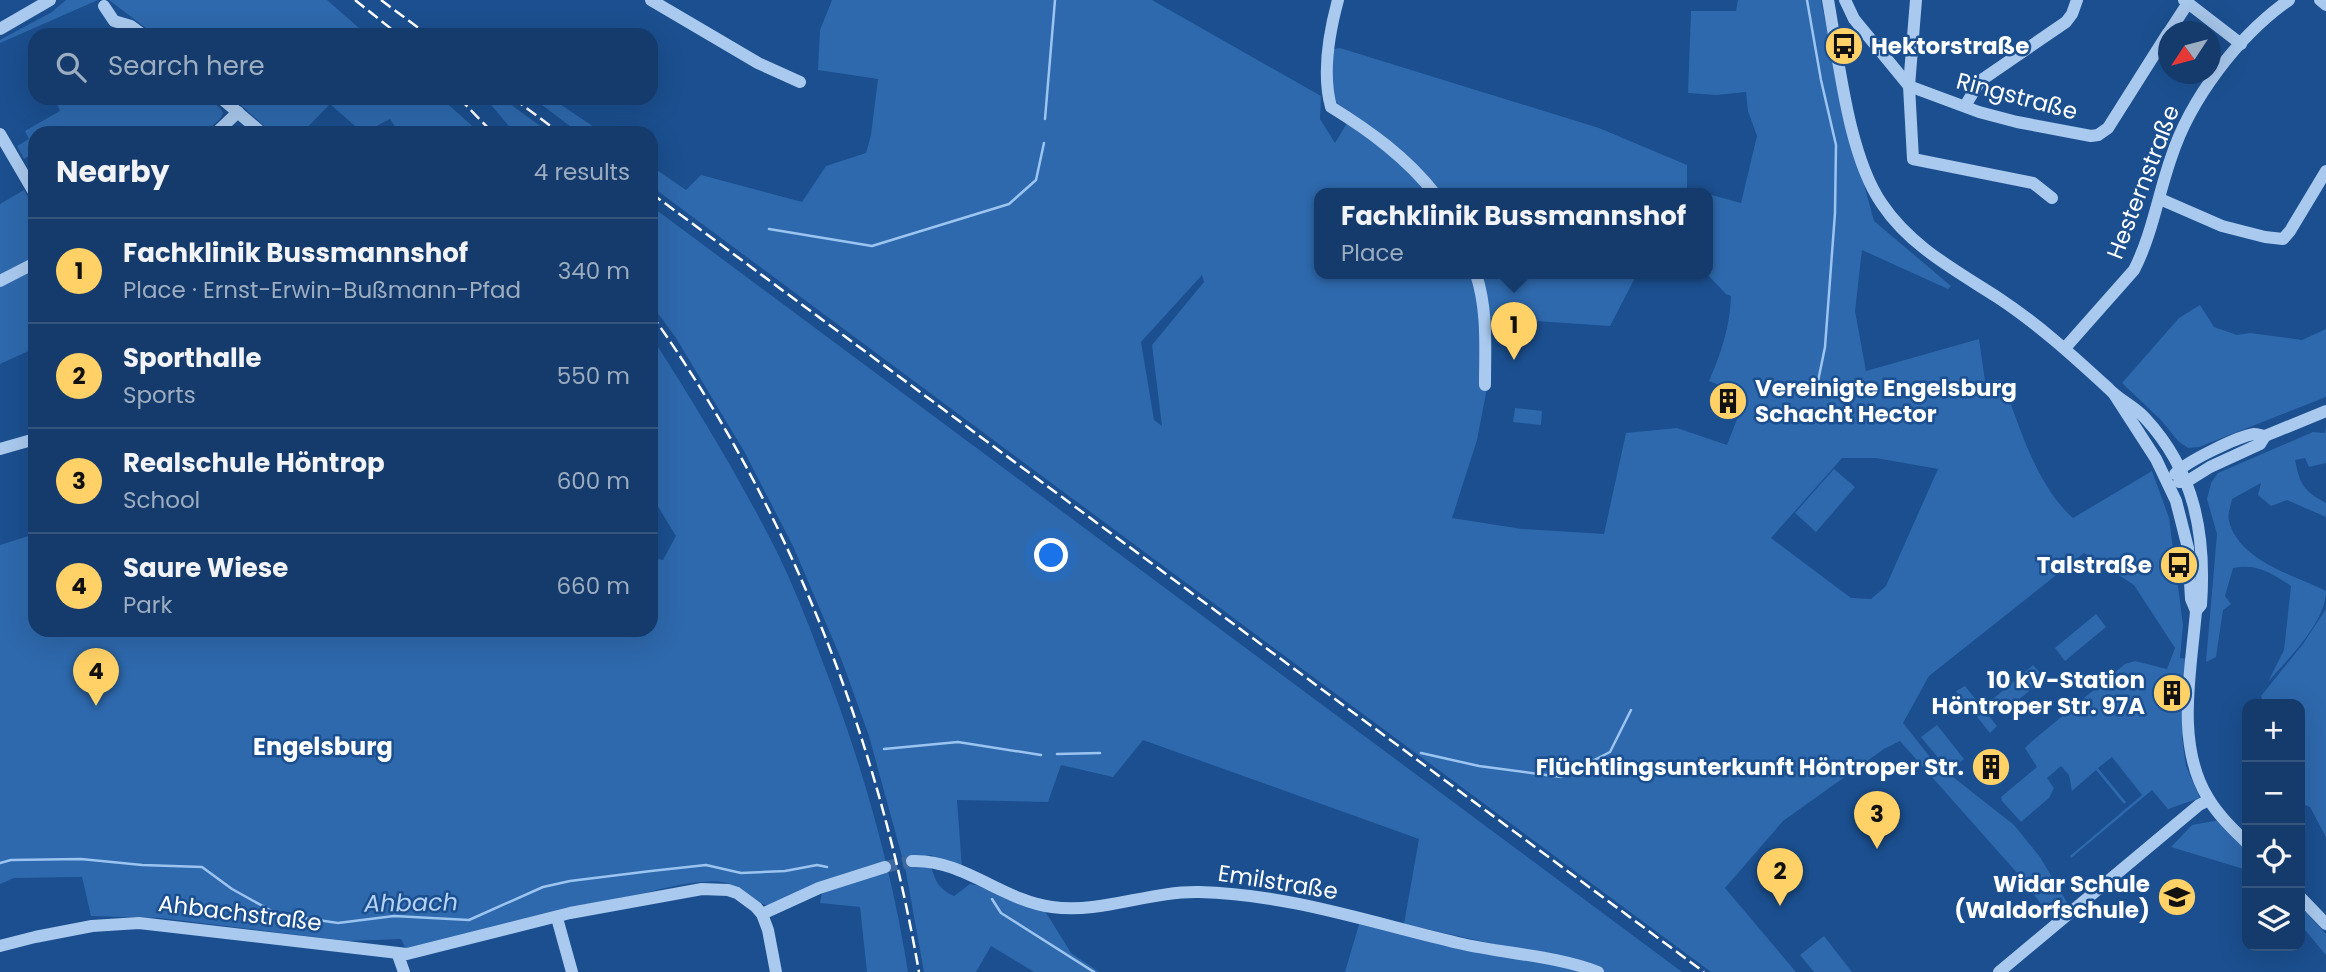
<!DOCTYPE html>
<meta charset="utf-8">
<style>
:root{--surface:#143b6b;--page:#1d4271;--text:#f1f3f6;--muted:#9dadc1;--line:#33557e;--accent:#ffd166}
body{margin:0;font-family:Poppins,sans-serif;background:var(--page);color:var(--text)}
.controls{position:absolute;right:21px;bottom:21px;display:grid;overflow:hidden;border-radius:14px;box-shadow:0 7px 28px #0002}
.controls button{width:63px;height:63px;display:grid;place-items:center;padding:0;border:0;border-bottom:2px solid var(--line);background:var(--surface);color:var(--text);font:35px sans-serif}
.compass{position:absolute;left:2158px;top:21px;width:63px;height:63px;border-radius:50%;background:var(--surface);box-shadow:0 7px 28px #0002;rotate:234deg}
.you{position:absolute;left:1052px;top:556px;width:24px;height:24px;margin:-18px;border:5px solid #fff;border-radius:50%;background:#1a73e8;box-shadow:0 0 0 10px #1a73e833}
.badge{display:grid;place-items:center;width:46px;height:46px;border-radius:50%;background:var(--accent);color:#111;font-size:23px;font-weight:700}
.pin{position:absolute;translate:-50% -58px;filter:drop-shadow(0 2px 4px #0008)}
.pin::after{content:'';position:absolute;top:37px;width:24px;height:21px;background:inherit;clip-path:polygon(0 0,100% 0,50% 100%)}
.popup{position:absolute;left:1314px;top:188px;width:399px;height:91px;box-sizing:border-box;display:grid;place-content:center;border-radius:14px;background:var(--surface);filter:drop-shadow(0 2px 5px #0005);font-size:23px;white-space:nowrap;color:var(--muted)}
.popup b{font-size:26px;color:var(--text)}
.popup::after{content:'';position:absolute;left:50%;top:100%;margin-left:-14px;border:14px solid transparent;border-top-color:var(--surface)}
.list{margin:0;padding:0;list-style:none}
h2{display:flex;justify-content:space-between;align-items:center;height:91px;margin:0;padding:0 28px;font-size:30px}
h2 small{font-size:23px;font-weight:400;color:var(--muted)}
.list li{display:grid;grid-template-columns:46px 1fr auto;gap:21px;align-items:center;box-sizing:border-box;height:105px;padding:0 28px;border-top:2px solid var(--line)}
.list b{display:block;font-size:26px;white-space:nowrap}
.list p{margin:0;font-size:23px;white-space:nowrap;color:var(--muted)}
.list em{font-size:23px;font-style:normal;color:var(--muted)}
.icon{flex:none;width:38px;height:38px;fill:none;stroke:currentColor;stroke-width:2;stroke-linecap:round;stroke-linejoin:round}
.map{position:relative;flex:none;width:2326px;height:972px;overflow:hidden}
.search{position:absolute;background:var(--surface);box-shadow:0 7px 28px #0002;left:28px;top:28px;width:630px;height:77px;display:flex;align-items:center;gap:18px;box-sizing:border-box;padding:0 24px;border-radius:21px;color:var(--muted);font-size:26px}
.panel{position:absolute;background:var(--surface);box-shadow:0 7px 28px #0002;left:28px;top:126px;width:630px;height:511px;border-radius:21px}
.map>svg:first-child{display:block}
.green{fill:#2e69ad;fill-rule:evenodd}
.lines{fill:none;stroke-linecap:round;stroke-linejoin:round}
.stream{stroke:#9cc4f0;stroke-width:2.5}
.minor-tunnel{stroke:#3d69a0;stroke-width:12;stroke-dasharray:12 6;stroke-linecap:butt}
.minor{stroke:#a9c9ee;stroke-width:12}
.rail{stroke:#fff;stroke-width:2.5;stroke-dasharray:12 5;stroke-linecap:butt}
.labels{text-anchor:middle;stroke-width:5;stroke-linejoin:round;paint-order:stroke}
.poi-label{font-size:23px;font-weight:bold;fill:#fff;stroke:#1b4f8f;text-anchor:end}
.street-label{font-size:23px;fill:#fff;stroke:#1b4f8f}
.neighbourhood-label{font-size:24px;font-weight:bold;fill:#fff;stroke:#1b4f8f}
.water-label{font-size:24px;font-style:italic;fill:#b5d3f5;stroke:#1b4f8f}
</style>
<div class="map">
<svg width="2326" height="972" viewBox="0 0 2326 972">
<rect width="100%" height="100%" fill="#1b4f8f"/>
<g class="green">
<path d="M 66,0 L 98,0 L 0,43 L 0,40 L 52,12 Z"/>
<path d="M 109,0 L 327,0 L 367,35 L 155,35 Z"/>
<path d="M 832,0 L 1152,0 L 1321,96 L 1320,119 L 1335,143 L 1347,123 L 1398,160 L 1430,194 L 1320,194 L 1320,274 L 1637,274 L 1610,326 L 1488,318 L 1487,388 L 1477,440 L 1452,518 L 1522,529 L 1604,534 L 1626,433 L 1677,428 L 1727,445 L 1746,396 L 1709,381 C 1721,354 1730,326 1731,296 L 1726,294 L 1707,274 L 1708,194 L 1741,203 L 1757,136 L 1748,111 L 1746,92 L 1716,95 L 1688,93 L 1691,11 L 1736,11 L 1738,0 L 1821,0 L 1841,100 L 1874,221 L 1951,286 L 1948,289 L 1862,250 L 1855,311 L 1866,371 L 1979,339 L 1985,381 L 2002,380 C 2019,425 2036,485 2073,518 L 2152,471 L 2169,518 L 2183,625 L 2180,658 L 2189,659 L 2182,739 L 2186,766 L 2200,798 L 2168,809 L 2152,790 L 2071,858 L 2070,856 L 2142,795 L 2112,757 L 2098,768 L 2126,802 L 2124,804 L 2096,770 L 2072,791 L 2069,775 L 2061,766 L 2047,778 L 2054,788 L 2049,798 L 2021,822 L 2002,801 L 2001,797 L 2037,767 L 2025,748 L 2031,742 L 2125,664 L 2135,661 L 2167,669 L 2175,648 L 2134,585 L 2084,553 L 1929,676 L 1903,723 L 1934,762 L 2014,825 L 2040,857 L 2071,909 L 2055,922 L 2018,874 L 1900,741 L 1884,749 L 1783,821 L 1725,888 L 1796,972 L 1711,972 L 651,186 L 651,166 L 686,190 L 701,175 L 802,202 L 826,166 L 866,153 L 871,135 L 878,79 L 818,70 L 820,30 ZM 1202,275 L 1204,282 L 1152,345 L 1162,426 L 1154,420 L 1141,342 ZM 1842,458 L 1876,458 L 1938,469 L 1886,586 L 1871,599 L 1851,598 L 1771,538 Z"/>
<path d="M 1340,48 L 1599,128 L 1687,165 L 1687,188 L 1706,194 L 1439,194 L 1335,105 L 1331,88 L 1333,49 Z"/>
<path d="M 68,98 L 208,98 L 221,109 L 223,113 L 220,119 L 204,133 L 35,133 L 35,159 L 32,154 L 24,159 L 17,146 L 29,139 L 25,131 L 60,111 L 57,104 Z"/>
<path d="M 233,98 L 441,98 L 480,133 L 399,133 L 390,119 L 363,133 L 330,104 L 302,133 L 272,133 Z"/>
<path d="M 485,98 L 502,98 L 550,133 L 515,133 Z"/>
<path d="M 533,98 L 551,98 L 603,133 L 579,133 Z"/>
<path d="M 24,190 L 35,209 L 35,257 L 0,275 L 0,204 Z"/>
<path d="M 651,206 L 1682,972 L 1603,972 L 1538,954 L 1404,924 L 1419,839 L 1143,740 L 1113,777 L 1061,765 L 1048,802 L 957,800 L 962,868 L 931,855 L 904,864 L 869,736 L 842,661 L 793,546 L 744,451 L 676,338 L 651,304 Z"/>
<path d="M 35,269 L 35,348 L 0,364 L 0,287 Z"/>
<path d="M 2200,305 L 2214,327 L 2237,335 L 2250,333 L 2302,340 L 2326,329 L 2326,397 L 2199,447 L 2188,448 L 2178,441 L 2161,420 L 2122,383 L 2179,318 Z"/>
<path d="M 651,336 C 696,406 739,477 777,552 C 793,585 807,620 820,655 C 860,757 891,864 908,972 L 867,972 L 860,907 L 820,903 L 824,881 L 769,905 C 754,906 741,885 722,882 C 692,879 660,890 631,896 C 556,911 481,930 406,949 L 401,939 L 348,941 L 160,918 L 91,916 L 82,877 L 14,878 L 0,884 L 0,545 L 35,534 L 35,630 L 651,630 L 651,558 L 663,560 L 676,536 L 651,495 Z"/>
<path d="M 1515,408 L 1542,411 L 1541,425 L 1513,422 Z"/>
<path d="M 2326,427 L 2326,463 L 2309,467 L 2305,458 L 2295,460 C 2300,485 2304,491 2326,503 L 2326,517 L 2287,500 L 2271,506 L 2258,495 L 2261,483 L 2232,499 C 2231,505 2227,515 2229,521 C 2239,561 2294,575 2326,591 C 2326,622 2288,659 2268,682 L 2284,650 L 2291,586 C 2272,573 2256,563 2233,568 L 2225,596 L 2231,604 L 2223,610 L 2216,657 L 2206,662 L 2217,534 L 2207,499 L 2211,483 L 2218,473 L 2313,432 L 2325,433 Z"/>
<path d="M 1834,469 L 1855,487 L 1816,532 L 1795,513 Z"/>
<path d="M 2326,609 L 2326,837 L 2310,807 L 2300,803 L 2300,704 L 2264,704 L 2261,696 L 2303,644 Z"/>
<path d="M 2096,614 L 2106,627 L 2065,661 L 2055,648 Z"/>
<path d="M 2033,665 L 2045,678 L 2004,712 L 1993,699 Z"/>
<path d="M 1965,686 L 1997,726 L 1990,733 L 1956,691 Z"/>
<path d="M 1937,725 L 1964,759 L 1949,771 L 1921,737 Z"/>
<path d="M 2220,820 L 2247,850 L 2247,870 L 2171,847 L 2192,825 Z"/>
<path d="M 931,866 C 935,882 940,890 954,896 L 970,884 L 986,887 L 1045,911 L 1071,953 L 1099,972 L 1034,972 L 991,946 L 976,972 L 924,972 L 905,867 Z"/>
<path d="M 2300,906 L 2326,934 L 2326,955 L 2300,924 Z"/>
<path d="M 1360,921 L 1586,972 L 1345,972 Z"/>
<path d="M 1824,936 L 1852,972 L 1814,972 L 1800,955 Z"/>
</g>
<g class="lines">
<g class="stream">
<path d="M 1807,0 L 1821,80 L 1836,145 L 1835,213 L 1825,347 L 1816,391"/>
<path d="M 1045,119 L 1055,0"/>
<path d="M 769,229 L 872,246 L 1009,204 L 1036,180 L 1044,143"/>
<path d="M 884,749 L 958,742 L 1041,755"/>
<path d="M 1421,753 L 1479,766 L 1561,777 L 1610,752 L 1631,710"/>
<path d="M 1057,754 L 1100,753"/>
<path d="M 0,863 L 11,860 L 81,859 L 142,865 L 202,867 L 232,889 L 277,914 L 338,923 L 394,916 L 469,920 L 543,887 L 570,881 L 651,871 L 706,865 L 741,873 L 785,871 L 817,865 L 827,867"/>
<path d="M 992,899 L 1001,913 L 1094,972"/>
</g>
<path class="minor-tunnel" d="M 885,867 L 912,861"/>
<g class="minor">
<path d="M 651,0 L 758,63 L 800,82"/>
<path d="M 1338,0 C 1329,33 1322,74 1331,107 C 1370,131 1407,158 1435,194"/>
<path d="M 1828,0 C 1839,60 1848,155 1882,204 C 1910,246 1955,270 1997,297 C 2038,324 2072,355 2108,388 C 2119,400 2134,406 2145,418 C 2195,472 2206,535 2201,605 L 2196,611"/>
<path d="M 1845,0 L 1854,19 L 1909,86 L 1979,112 L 2017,122 L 2091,136 L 2098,135 L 2108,128 L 2168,33"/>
<path d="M 1916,0 L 1909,86 L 1913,159 L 2033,183 L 2052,198"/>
<path d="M 2184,0 L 2241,44"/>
<path d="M 2320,0 L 2326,5"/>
<path d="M 104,6 L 114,21 L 131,26 L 143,35"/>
<path d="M 0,29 L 50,0"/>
<path d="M 2169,32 L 2188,3"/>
<path d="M 221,98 L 262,133"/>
<path d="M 1965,106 L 1980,81 L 2066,22 L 2072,14 L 2077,0"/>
<path d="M 216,133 L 238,112"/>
<path d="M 0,134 L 35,194"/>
<path d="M 2160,199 L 2222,226 L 2265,237 L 2283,239 L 2290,231 L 2326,171"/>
<path d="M 1476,274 C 1488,311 1485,348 1485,385"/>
<path d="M 0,281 L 35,263"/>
<path d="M 2065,348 L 2134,270 C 2152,235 2158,195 2171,158 C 2190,99 2238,36 2289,0"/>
<path d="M 2114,394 L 2156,459 L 2176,501 L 2188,548 L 2191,599 L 2196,611 C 2191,672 2175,744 2208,798 C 2218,815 2233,829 2247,843"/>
<path d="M 0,449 L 35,439"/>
<path d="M 2175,474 C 2185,462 2239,436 2254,434 C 2258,434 2262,436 2265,436"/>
<path d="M 2179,482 L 2186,482 L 2210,467 L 2260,444 L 2265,436 L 2326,411"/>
<path d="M 912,861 C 963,859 1003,901 1052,907 C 1101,914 1149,891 1199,892 C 1288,894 1372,923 1458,943 C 1504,954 1554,955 1598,972"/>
<path d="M 2300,897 L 2326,924"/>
<path d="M 762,914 L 768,930 L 776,972"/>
<path d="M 557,918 L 572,972"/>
<path d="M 0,946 L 35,937 L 92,926 L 139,923 L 407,954 L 570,913 L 702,889 L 728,890 L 737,893 L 756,907 L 762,914 L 819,888 L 885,867"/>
<path d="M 398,955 L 404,972"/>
<path d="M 1999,972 L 2199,805 L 2209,800"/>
</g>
<g class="rail">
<path d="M 355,0 L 399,35"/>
<path d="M 381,0 L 428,35"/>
<path d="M 459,98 L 493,133"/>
<path d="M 513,98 L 560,133"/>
<path d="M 651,193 L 1704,972"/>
<path d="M 651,314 C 790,509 878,737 919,972"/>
</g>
</g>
<defs>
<g id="bus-disc" transform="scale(2.0125)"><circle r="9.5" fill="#ffd166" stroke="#1b4f8f"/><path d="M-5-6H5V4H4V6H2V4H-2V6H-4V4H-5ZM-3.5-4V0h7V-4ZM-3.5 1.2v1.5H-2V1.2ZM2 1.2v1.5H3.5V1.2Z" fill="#111"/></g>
<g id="building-disc" transform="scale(2.0125)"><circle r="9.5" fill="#ffd166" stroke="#1b4f8f"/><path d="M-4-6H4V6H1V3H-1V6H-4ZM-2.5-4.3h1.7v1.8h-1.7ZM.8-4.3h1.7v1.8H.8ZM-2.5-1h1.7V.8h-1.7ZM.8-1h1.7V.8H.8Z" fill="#111"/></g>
<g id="school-disc" transform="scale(2.0125)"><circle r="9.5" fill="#ffd166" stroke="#1b4f8f"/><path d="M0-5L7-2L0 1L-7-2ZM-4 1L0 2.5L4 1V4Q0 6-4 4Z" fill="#111"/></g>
</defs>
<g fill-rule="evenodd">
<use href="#bus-disc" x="1844" y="46"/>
<use href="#building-disc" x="1728" y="401"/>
<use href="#bus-disc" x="2179" y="565"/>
<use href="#building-disc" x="2172" y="693"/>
<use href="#building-disc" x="1991" y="767"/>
<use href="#school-disc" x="2177" y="897"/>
</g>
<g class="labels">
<g class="poi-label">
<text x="1871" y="54" text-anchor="start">Hektorstraße</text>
<text x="1755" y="396" text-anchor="start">Vereinigte Engelsburg<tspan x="1755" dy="26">Schacht Hector</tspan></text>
<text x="2152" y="573">Talstraße</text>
<text x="2145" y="688">10 kV-Station<tspan x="2145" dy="26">Höntroper Str. 97A</tspan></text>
<text x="1964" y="775">Flüchtlingsunterkunft Höntroper Str.</text>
<text x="2150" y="892">Widar Schule<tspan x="2150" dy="26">(Waldorfschule)</tspan></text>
</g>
<g class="street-label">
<text transform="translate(2017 96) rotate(15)" y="8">Ringstraße</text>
<text transform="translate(2143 182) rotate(-69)" y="8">Hesternstraße</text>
<text transform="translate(1278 882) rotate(9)" y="8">Emilstraße</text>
<text transform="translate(240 913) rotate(7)" y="8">Ahbachstraße</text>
</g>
<g class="neighbourhood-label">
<text x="323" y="755">Engelsburg</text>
</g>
<g class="water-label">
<text transform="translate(411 903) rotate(-1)" y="8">Ahbach</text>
</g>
</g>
</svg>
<div class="controls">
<button>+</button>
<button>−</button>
<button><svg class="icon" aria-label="locate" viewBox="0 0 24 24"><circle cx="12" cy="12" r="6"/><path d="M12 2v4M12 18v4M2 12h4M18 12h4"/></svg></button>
<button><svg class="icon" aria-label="layers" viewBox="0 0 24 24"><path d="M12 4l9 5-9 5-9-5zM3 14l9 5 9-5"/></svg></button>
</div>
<svg class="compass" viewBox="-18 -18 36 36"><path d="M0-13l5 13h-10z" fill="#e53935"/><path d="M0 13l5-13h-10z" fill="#9dadc1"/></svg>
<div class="you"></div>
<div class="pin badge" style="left:1514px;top:360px">1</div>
<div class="popup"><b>Fachklinik Bussmannshof</b>Place</div>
<div class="pin badge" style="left:1780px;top:906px">2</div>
<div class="pin badge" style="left:1877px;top:849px">3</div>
<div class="pin badge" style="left:96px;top:706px">4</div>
<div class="search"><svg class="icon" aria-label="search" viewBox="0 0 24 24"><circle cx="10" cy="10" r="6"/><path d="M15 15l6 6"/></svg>Search here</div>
<section class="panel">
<h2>Nearby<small>4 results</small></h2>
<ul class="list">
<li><span class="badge">1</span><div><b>Fachklinik Bussmannshof</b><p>Place · Ernst-Erwin-Bußmann-Pfad</p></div><em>340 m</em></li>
<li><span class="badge">2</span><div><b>Sporthalle</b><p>Sports</p></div><em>550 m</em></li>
<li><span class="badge">3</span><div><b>Realschule Höntrop</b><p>School</p></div><em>600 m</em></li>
<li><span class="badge">4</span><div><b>Saure Wiese</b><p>Park</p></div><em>660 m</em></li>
</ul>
</section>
</div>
